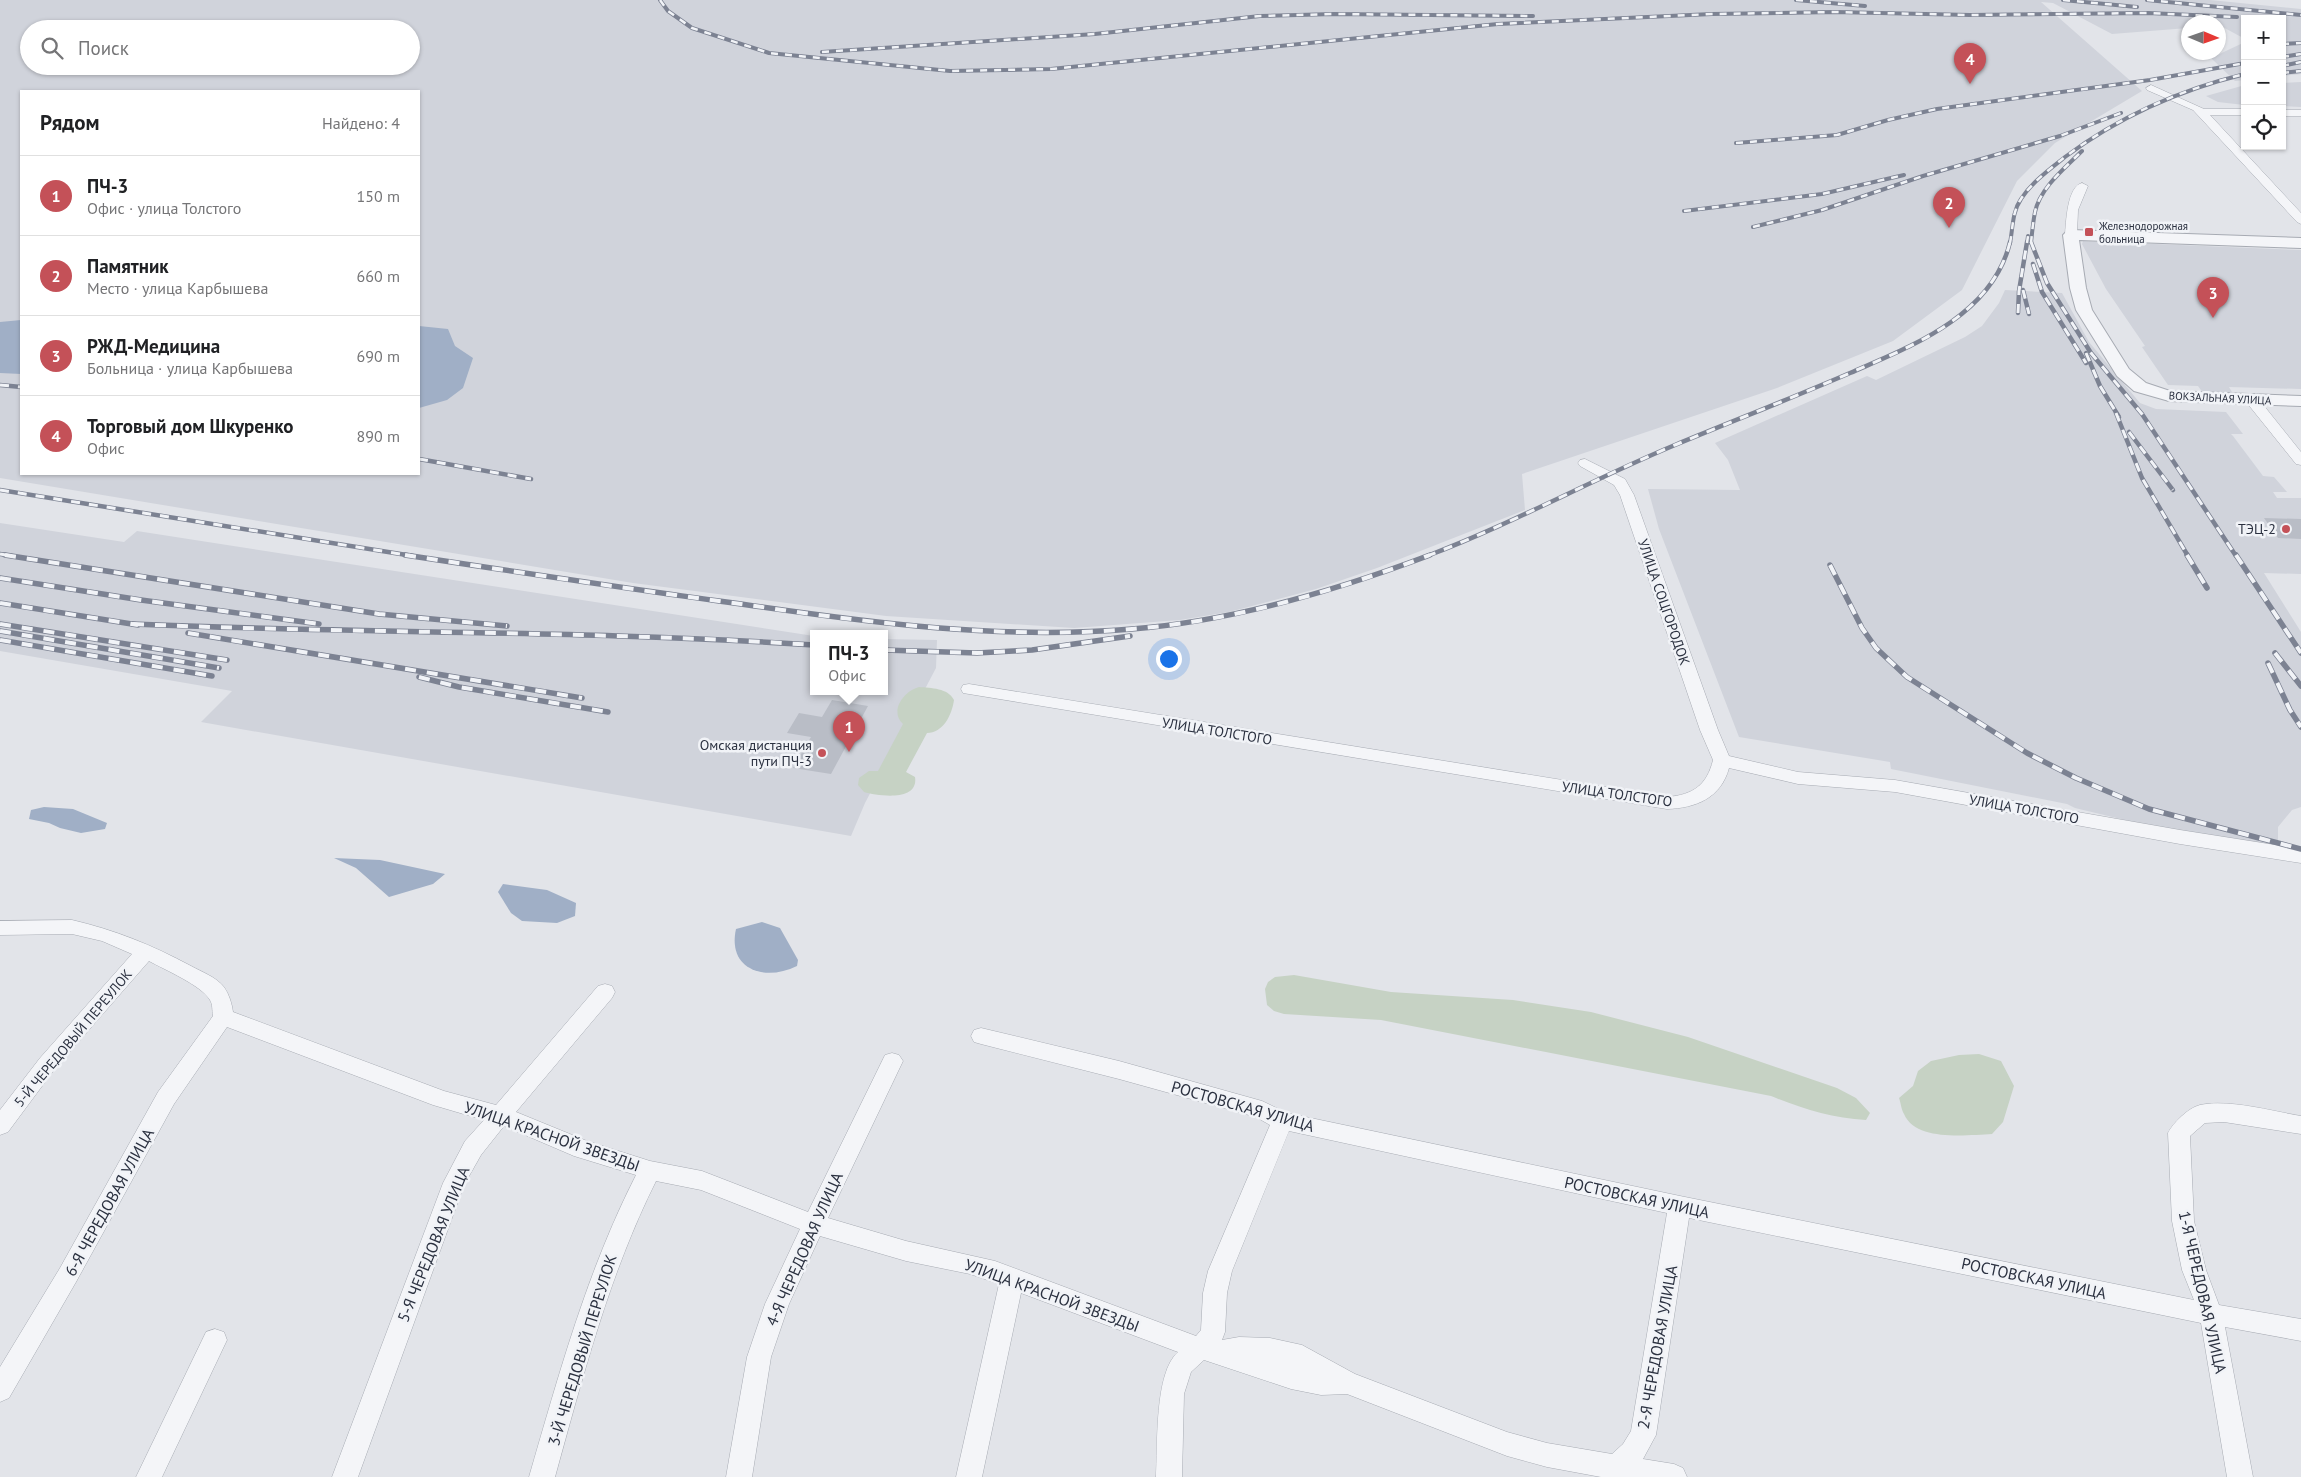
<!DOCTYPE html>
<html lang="ru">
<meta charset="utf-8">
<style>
:root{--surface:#fff;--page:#f6f6f6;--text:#202124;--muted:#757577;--line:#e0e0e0;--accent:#c45158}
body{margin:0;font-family:"PT Sans",sans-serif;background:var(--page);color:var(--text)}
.controls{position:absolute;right:15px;top:15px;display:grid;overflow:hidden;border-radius:0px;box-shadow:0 1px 4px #0004}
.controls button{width:45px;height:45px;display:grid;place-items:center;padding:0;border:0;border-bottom:1px solid var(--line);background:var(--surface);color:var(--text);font:25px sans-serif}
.compass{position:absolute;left:2181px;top:15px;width:45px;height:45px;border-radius:50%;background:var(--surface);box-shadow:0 1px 4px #0004;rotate:92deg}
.you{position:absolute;left:1168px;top:658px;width:18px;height:18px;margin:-12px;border:4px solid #fff;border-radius:50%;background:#1a73e8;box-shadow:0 0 0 8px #1a73e833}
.badge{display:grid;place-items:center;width:32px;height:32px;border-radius:50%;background:var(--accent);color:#fff;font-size:16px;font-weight:700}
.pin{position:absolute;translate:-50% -41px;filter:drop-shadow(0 1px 2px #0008)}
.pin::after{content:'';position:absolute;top:26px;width:18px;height:15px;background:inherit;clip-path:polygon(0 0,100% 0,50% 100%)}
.popup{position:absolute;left:810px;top:630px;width:78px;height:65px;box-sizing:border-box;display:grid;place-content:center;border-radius:0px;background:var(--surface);filter:drop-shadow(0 1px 4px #0005);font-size:16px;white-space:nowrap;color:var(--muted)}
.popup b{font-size:19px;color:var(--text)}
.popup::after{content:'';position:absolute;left:50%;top:100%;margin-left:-10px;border:10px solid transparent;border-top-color:var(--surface)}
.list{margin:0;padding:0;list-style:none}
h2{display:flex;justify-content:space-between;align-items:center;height:65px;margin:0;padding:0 20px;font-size:21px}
h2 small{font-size:16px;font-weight:400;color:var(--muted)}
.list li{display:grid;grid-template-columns:32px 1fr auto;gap:15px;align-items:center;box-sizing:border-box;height:80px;padding:0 20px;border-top:1px solid var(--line)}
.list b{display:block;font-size:19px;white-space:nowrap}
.list p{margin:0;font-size:16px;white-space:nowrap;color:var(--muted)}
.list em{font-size:16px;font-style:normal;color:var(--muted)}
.icon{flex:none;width:28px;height:28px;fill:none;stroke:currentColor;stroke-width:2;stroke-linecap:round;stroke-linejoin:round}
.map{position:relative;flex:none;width:2301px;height:1477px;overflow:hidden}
.search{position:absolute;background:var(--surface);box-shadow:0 1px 4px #0004;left:20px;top:20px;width:400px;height:55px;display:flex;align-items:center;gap:12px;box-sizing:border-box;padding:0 18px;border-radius:28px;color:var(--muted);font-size:19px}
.panel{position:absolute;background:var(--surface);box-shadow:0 1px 4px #0004;left:20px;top:90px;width:400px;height:385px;border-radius:0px}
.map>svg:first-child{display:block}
.built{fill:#d0d3db;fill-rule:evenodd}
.green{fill:#c6d2c4}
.water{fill:#a0afc6}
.building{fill:#b9bdc6}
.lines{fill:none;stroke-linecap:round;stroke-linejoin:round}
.minor-casing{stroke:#a7abb3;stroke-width:1}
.tertiary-casing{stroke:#a7abb3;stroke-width:2}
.minor{fill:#f4f5f8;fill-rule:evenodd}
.tertiary{fill:#f4f5f8;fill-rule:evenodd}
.rail-far2-casing{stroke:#7c8292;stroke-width:4}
.rail-far1-casing{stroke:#7c8292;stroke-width:4.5}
.rail-casing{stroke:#7c8292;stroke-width:5.5}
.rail-far2{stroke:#f1f3f7;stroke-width:2.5;stroke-dasharray:7;stroke-linecap:butt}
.rail-far1{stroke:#f1f3f7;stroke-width:3;stroke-dasharray:9;stroke-linecap:butt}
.rail{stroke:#f1f3f7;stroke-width:4;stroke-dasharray:11;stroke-linecap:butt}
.poi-dot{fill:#c45158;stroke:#f1f3f7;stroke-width:2}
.labels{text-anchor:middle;stroke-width:5;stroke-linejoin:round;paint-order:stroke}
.far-poi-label{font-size:11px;fill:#2b3140;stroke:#f1f3f7;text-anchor:start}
.far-street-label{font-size:11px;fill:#2b3140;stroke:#f1f3f7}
.poi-label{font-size:14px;fill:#2b3140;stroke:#f1f3f7;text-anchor:end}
.street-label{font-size:14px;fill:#2b3140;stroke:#f1f3f7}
.near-street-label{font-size:16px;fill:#2b3140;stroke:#f1f3f7}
</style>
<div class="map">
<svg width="2301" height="1477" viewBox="0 0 2301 1477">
<rect width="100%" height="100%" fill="#e2e4e9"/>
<g class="built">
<path d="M 0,0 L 2210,0 L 2301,9 L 2301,74 L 2282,76 L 2282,19 L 2245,19 L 2245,39 L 2219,25 L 2218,22 L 2188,22 L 2188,28 L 2112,34 L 2053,3 L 2041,2 L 2142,91 L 2055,143 L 2017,181 L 1962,290 L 1893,341 L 1777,388 L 1522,474 L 1525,510 L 1377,568 L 1316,589 L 1229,612 L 1180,620 L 1074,628 L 886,616 L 633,583 L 0,478 ZM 29,29 L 411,29 L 411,66 L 29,66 ZM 21,91 L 419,91 L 419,474 L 21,474 Z"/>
<path d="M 2245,42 L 2245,80 L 2235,81 L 2211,58 Z"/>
<path d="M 2301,82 L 2301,107 L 2282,106 L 2282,83 Z"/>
<path d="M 2245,85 L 2244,105 L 2218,102 L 2206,96 Z"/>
<path d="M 2083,241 L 2301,250 L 2301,389 L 2229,387 L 2233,394 L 2203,393 L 2198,386 L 2168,385 L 2142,347 L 2145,346 L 2106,289 L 2082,244 Z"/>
<path d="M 2005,290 L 2062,293 L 2089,342 L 2140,403 L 2156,409 L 2226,412 L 2243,434 L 2231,434 L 2233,436 L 2263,476 L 2274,477 L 2287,492 L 2273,492 L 2277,498 L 2301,498 L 2301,574 L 2264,573 L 2301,632 L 2301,807 L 2292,810 L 2278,827 L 2278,848 L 2179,833 L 2075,808 L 2067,804 L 1891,769 L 1890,762 L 1739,737 L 1659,529 L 1648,489 L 1740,490 L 1728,460 L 1715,443 L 1867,376 L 1876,380 L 1965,337 L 1982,326 L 1999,303 Z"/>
<path d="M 0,523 L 124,542 L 137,531 L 814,636 L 814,691 L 884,691 L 884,639 L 937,640 L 936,668 L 865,803 L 851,836 L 201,722 L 232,691 L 0,651 Z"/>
</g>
<g class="green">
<path d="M 919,687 C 931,688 948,688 954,700 C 952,715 943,733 927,733 L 906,772 L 915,777 C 919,802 878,796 864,792 L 858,785 L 859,778 L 869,771 L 878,771 L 903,724 C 889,711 904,691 919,687 Z"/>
<path d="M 1294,975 L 1391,992 L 1513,1000 L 1591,1012 L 1688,1037 L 1837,1088 L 1856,1098 L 1870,1113 L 1866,1120 C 1832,1118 1802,1109 1771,1096 L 1381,1020 L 1284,1014 L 1274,1011 L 1267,1005 L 1265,989 L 1268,982 L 1275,977 Z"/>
<path d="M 1979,1054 L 2001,1061 L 2014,1086 L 2003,1122 L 1992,1134 C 1967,1135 1916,1142 1904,1114 C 1901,1109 1901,1103 1899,1098 L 1913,1086 L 1918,1071 L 1931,1061 L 1959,1055 Z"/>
</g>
<g class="water">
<path d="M 21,320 L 21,374 L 0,373 L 0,322 Z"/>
<path d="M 419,326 L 448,329 L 455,346 L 473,358 L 463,388 L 447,400 L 419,408 Z"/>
<path d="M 44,807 L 73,809 L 107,823 L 105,829 L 81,833 L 60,828 L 49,823 L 29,819 L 31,810 Z"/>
<path d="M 334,858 L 380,860 L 445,874 L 433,884 L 389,897 L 356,868 Z"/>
<path d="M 503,884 L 547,890 L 576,903 L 575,916 L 557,923 L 522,921 L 511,913 L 498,892 Z"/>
<path d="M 762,922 L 780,928 L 798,960 L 797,966 C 765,982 727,970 736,929 Z"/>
</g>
<g class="building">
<path d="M 2264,518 L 2301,519 L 2301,539 L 2278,538 Z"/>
<path d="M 832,700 L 868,706 L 831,774 L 793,768 L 811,737 L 787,733 L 799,713 L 822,717 Z"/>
</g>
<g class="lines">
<g class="minor-casing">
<g id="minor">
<path d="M 2151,85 L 2204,109 L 2245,109 L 2245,115 L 2210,115 L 2301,213 L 2301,224 L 2297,222 L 2193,110 L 2147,90 L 2146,88 Z"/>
<rect x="2282" y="110" width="19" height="6"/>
<path d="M 2082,183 L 2088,186 L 2078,210 L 2077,235 L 2071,239 L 2065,235 C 2066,223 2067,186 2082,183 Z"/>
<path d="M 2252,396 L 2257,397 L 2301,452 L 2301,465 L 2296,464 L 2247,403 L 2245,400 L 2247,397 Z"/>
<path d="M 1585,459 L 1625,479 L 1634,495 L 1718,730 L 1729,756 L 1798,772 L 1895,780 L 2180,830 L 2301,849 L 2301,863 L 2180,844 L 1895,792 L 1798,784 L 1729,768 C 1721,798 1696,808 1667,809 L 969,694 L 963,693 L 961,689 L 963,685 L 969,684 L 1667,797 C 1693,795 1707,785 1713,760 L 1700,730 L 1620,495 L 1614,485 L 1580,466 L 1578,463 L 1580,460 Z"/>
<path d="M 72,920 C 115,930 152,945 191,966 C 202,972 216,977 224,987 C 229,994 232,1004 233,1012 L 444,1091 L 496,1105 L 598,986 L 605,984 L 612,986 L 615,992 L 612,998 L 516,1112 L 587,1141 L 650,1161 L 702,1171 L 808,1212 L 885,1055 L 892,1053 L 899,1055 L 903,1061 L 828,1218 L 906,1241 L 995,1261 L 1196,1336 L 1201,1330 L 1203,1293 L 1208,1271 L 1270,1125 L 1256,1117 L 1119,1079 L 981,1044 L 974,1042 L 971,1036 L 974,1030 L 981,1028 L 1119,1061 L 1262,1101 L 1287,1113 L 1680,1196 L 2194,1300 L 2182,1270 L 2172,1221 L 2168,1133 C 2173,1123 2188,1108 2200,1105 C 2229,1099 2271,1111 2301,1116 L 2301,1134 L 2224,1122 L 2205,1123 L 2190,1136 L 2194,1221 L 2206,1270 L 2219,1305 L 2301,1319 L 2301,1341 L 2225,1327 L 2253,1477 L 2227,1477 L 2201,1323 L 1689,1218 L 1656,1435 L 1643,1459 L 1674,1464 L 1683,1468 L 1687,1477 L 1601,1477 L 1547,1467 L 1507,1456 L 1347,1394 L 1321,1395 L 1291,1389 L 1204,1360 L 1191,1372 L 1184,1394 L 1182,1477 L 1156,1477 C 1158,1445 1154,1373 1178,1352 L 1021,1293 L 982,1477 L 956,1477 L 999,1284 L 970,1274 L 906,1261 L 820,1236 L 789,1304 L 771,1357 L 752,1477 L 726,1477 L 747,1357 L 765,1304 L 800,1229 L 701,1190 L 656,1181 C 609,1275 583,1376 555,1477 L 529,1477 C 559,1374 587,1271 636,1175 L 574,1156 L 504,1126 L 481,1155 L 464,1185 L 358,1477 L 332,1477 L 443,1183 L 465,1141 L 484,1120 L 433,1105 L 227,1027 L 174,1104 L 76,1282 L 9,1398 L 0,1402 L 0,1367 L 60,1268 L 158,1092 L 213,1016 C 212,1010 213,1005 210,1000 C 201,985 165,970 149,961 L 54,1070 L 8,1132 L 0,1135 L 0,1110 L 40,1058 L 132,954 L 102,941 L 72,934 L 0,935 L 0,921 ZM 1289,1131 L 1667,1213 L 1631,1431 L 1623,1444 L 1612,1454 L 1547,1443 L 1507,1432 L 1355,1374 L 1302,1345 L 1270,1338 L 1239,1337 L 1222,1340 L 1225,1332 L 1227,1293 L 1232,1271 Z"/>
<path d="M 215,1329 L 224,1332 L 227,1340 L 162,1477 L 136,1477 L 206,1332 Z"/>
</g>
</g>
<g class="tertiary-casing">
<path id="tertiary" d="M 2071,230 L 2301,238 L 2301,248 L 2079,240 L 2086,288 L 2092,310 L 2129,369 L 2146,383 L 2170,391 L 2301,396 L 2301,406 L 2169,401 L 2134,391 L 2117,376 L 2076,310 L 2070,288 L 2063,235 L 2066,232 Z"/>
</g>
<use href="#minor" class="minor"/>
<use href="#tertiary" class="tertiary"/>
<g class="rail-far2-casing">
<g id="rail-far2">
<path d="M 660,0 L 668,11 L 692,28 L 769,53 L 950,71 L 1051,69 L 1498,24 L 1712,14 L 1835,12 L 1970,15 L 2148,13 L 2237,17"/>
<path d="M 1796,0 L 1865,6"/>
<path d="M 2063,0 L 2137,7"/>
<path d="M 2147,0 L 2301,15"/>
<path d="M 2282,44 L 2301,43"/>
<path d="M 822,52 L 1095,34 L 1260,16 L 1334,14 L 1533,16"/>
<path d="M 2282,57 L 2301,54"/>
<path d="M 2282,66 L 2301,62"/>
<path d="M 2282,73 L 2301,71"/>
<path d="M 1736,143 L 1837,135 L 1888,120 L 1937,109 L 2150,80 L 2245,63"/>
<path d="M 1684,211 L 1822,194 L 1904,175"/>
<path d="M 1753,227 L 1822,210 L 1923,176 L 2060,136 L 2121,113"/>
<path d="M 2010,243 C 2013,228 2012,212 2021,199 C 2032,182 2050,169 2065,157 C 2120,116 2179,90 2245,74"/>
<path d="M 2027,243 L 2028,236"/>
<path d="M 2031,243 C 2032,233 2033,222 2035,212 C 2040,188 2065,168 2082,151"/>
</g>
</g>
<g class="rail-far1-casing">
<g id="rail-far1">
<path d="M 2031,242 L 2047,283 L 2091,353 L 2142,414 L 2236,556"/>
<path d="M 2033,264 L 2042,292 L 2086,363"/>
<path d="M 2023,290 L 2029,314"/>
<path d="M 2018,313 L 2019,291 L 2027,242"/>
<path d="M 2086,353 L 2100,386 L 2119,417"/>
<path d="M 0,385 L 21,387"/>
<path d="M 2116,413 L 2142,478 L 2188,556"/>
<path d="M 2129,432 L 2173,490"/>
<path d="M 419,459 L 531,479"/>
<path d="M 0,490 L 413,556"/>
<path d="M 0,554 L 12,556"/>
<path d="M 1427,556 C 1512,524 1591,480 1675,445 C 1733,421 1792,398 1850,373 C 1884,358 1920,344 1951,322 C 1978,303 2002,276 2010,242"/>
</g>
</g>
<g class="rail-casing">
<g id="rail">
<path d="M 5,555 L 379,614 L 507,626"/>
<path d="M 405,555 C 517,572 629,589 741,604 C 871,623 1001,640 1132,629 C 1234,621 1335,591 1430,555"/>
<path d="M 2187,555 L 2207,588"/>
<path d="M 2236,555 L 2301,653"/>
<path d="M 1830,565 L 1862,628 L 1876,648 L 1907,677 L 2027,753 L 2076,778 L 2149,809 L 2301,849"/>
<path d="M 0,578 L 141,600 L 319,624"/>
<path d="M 0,603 L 138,625"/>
<path d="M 0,624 L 227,660"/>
<path d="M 133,624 C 360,634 587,630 814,645"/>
<path d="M 0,631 L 219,668"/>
<path d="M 188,633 L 582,698"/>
<path d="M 0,640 L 212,676"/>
<path d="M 884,650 L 977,653 L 1032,650 L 1130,636"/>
<path d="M 2275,653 L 2301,686"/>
<path d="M 2268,663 L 2290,710 L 2301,727"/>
<path d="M 419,677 L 459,687 L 608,712"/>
</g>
</g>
<use href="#rail-far2" class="rail-far2"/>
<use href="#rail-far1" class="rail-far1"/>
<use href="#rail" class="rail"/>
</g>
<g class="poi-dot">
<rect x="2084" y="227" width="10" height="10" rx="2.5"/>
<circle cx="2286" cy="529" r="5"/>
<circle cx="822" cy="753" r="5"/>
</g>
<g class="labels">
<g class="far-poi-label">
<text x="2099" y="230">Железнодорожная<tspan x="2099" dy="13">больница</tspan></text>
</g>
<g class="far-street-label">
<text transform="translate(2220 398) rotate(3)" y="4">ВОКЗАЛЬНАЯ УЛИЦА</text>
</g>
<g class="poi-label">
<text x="2276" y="534">ТЭЦ-2</text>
<text x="812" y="750">Омская дистанция<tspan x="812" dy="16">пути ПЧ-3</tspan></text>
</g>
<g class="street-label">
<text transform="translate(1664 602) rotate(71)" y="5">УЛИЦА СОЦГОРОДОК</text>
<text transform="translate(1217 731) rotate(9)" y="5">УЛИЦА ТОЛСТОГО</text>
<text transform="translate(1617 794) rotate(8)" y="5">УЛИЦА ТОЛСТОГО</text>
<text transform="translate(2024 809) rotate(10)" y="5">УЛИЦА ТОЛСТОГО</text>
<text transform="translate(73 1038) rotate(-50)" y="5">5-Й ЧЕРЕДОВЫЙ ПЕРЕУЛОК</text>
</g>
<g class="near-street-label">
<text transform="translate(1243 1106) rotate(16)" y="6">РОСТОВСКАЯ УЛИЦА</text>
<text transform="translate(552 1136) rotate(19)" y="6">УЛИЦА КРАСНОЙ ЗВЕЗДЫ</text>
<text transform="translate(1637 1197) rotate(12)" y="6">РОСТОВСКАЯ УЛИЦА</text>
<text transform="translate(109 1202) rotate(-61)" y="6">6-Я ЧЕРЕДОВАЯ УЛИЦА</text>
<text transform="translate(433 1244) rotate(-68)" y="6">5-Я ЧЕРЕДОВАЯ УЛИЦА</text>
<text transform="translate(804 1249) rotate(-66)" y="6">4-Я ЧЕРЕДОВАЯ УЛИЦА</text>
<text transform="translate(2034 1278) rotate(12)" y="6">РОСТОВСКАЯ УЛИЦА</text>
<text transform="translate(2203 1292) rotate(77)" y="6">1-Я ЧЕРЕДОВАЯ УЛИЦА</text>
<text transform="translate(1052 1295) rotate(20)" y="6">УЛИЦА КРАСНОЙ ЗВЕЗДЫ</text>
<text transform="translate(1657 1347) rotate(-80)" y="6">2-Я ЧЕРЕДОВАЯ УЛИЦА</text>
<text transform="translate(582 1350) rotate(-73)" y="6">3-Й ЧЕРЕДОВЫЙ ПЕРЕУЛОК</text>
</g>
</g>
</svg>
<div class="controls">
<button>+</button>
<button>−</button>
<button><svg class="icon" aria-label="locate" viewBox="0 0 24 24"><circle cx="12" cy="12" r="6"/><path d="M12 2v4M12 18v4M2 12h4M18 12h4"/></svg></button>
</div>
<svg class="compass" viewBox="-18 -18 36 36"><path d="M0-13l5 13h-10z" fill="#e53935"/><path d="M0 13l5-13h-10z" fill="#757577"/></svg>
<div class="you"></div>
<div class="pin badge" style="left:849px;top:752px">1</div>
<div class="popup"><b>ПЧ-3</b>Офис</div>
<div class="pin badge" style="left:1949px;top:228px">2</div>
<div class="pin badge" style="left:2213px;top:318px">3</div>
<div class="pin badge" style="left:1970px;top:84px">4</div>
<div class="search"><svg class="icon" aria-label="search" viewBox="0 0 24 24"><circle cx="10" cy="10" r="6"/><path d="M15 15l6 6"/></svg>Поиск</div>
<section class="panel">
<h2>Рядом<small>Найдено: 4</small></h2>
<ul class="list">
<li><span class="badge">1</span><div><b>ПЧ-3</b><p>Офис · улица Толстого</p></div><em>150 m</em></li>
<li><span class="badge">2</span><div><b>Памятник</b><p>Место · улица Карбышева</p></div><em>660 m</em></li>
<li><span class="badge">3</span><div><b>РЖД-Медицина</b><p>Больница · улица Карбышева</p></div><em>690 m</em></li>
<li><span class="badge">4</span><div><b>Торговый дом Шкуренко</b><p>Офис</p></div><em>890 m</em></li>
</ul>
</section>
</div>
